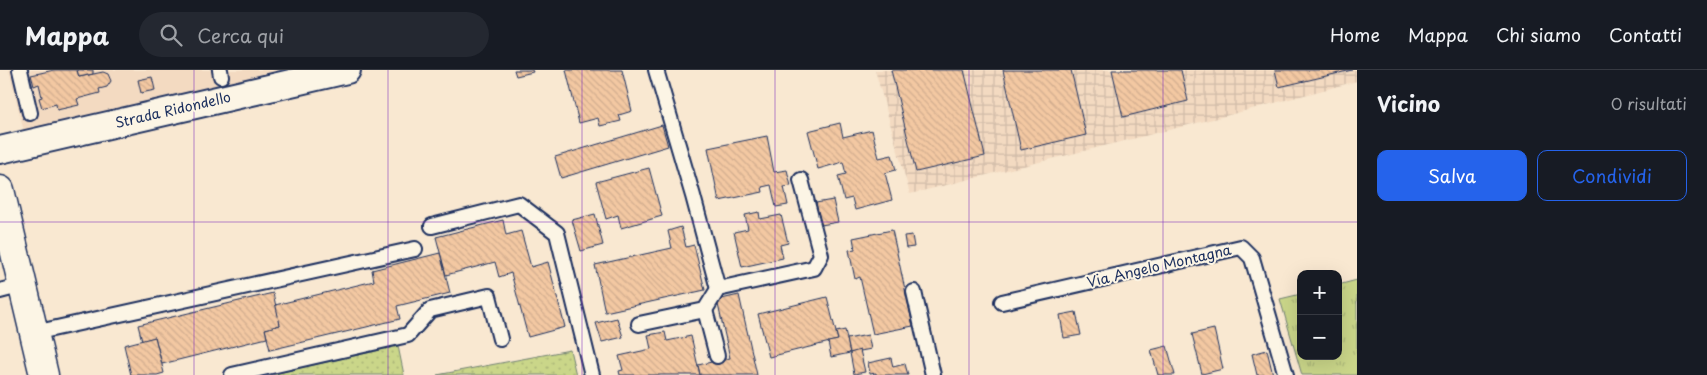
<!DOCTYPE html>
<html lang="it">
<meta charset="utf-8">
<style>
:root{--surface:#171b24;--page:#242831;--text:#f1f3f6;--muted:#9ea1a6;--line:#363941;--accent:#2563eb}
body{margin:0;font-family:"Playpen Sans",sans-serif;background:var(--page);color:var(--text)}
.controls{position:absolute;right:15px;bottom:15px;display:grid;overflow:hidden;border-radius:10px;box-shadow:0 5px 20px #0002}
.controls button{width:45px;height:45px;display:grid;place-items:center;padding:0;border:0;border-bottom:1px solid var(--line);background:var(--surface);color:var(--text);font:25px sans-serif}
.list{margin:0;padding:0;list-style:none}
h2{display:flex;justify-content:space-between;align-items:center;height:65px;margin:0;padding:0 20px;font-size:21px}
h2 small{font-size:16px;font-weight:400;color:var(--muted)}
.actions{display:flex;gap:10px;padding:15px 20px}
.actions a{flex:1;padding:11px 0;border:1px solid var(--accent);border-radius:10px;text-align:center;font-size:18px;color:var(--accent)}
.actions .main{background:var(--accent);color:#fff}
.icon{flex:none;width:28px;height:28px;fill:none;stroke:currentColor;stroke-width:2;stroke-linecap:round;stroke-linejoin:round}
.map{position:relative;flex:none;width:1357px;height:305px;overflow:hidden}
header{display:flex;align-items:center;gap:30px;box-sizing:border-box;height:70px;padding:0 25px;background:var(--surface);border-bottom:1px solid var(--line)}
header strong{font-size:24px}
nav{display:flex;gap:28px;margin-inline-start:auto;font-size:18px}
.search{width:350px;height:45px;background:var(--page);display:flex;align-items:center;gap:12px;box-sizing:border-box;padding:0 18px;border-radius:28px;color:var(--muted);font-size:19px}
main{display:flex}
aside{flex:1;background:var(--surface)}
.map>svg:first-child{display:block}
.built{fill:#f3dac1}
.industrial{fill:url(#industrial-grid)}
.grass{fill:url(#grass-tufts);stroke:#728274}
.park{fill:url(#park-dots);stroke:#728274}
.building{fill:url(#building-back-hatch);stroke:#1b2f5e}
.lines{fill:none;stroke-linecap:round;stroke-linejoin:round}
.service-casing{stroke:#1b2f5e;stroke-width:18}
.minor-casing{stroke:#1b2f5e;stroke-width:30}
.secondary-casing{stroke:#1b2f5e;stroke-width:31}
.service{stroke:#fcf5e5;stroke-width:14}
.minor{stroke:#fcf5e5;stroke-width:26}
.secondary{stroke:#fcf5e5;stroke-width:28}
.grid{fill:none;stroke:#7b2cbf;stroke-width:1;stroke-opacity:0.55}
.labels{text-anchor:middle;stroke-width:4;stroke-linejoin:round;paint-order:stroke}
.street-label{font-size:14px;fill:#1b2f5e;stroke:#fcf5e5}
</style>
<header>
<strong>Mappa</strong>
<div class="search"><svg class="icon" aria-label="search" viewBox="0 0 24 24"><circle cx="10" cy="10" r="6"/><path d="M15 15l6 6"/></svg>Cerca qui</div>
<nav><a>Home</a><a>Mappa</a><a>Chi siamo</a><a>Contatti</a></nav>
</header>
<main>
<div class="map">
<svg width="1357" height="305" viewBox="0 0 1357 305">
<defs>
<pattern id="industrial-grid" width="8" height="8" patternUnits="userSpaceOnUse" patternTransform="scale(1.25)"><rect width="8" height="8" fill="#f3dac1"/><path d="M0 4h8M4 0v8" fill="none" stroke="#d0bba8"/></pattern>
<pattern id="grass-tufts" width="24" height="20" patternUnits="userSpaceOnUse" patternTransform="scale(1.25)"><rect width="24" height="20" fill="#cad689"/><path d="M3 7l-1-3M5 7V3M7 7l1-3M15 17l-1-3M17 17v-4M19 17l1-3" fill="none" stroke="#adb879"/></pattern>
<pattern id="park-dots" width="8" height="8" patternUnits="userSpaceOnUse" patternTransform="scale(1.25)"><rect width="8" height="8" fill="#cad689"/><path d="M2 2h.1M6 6h.1" fill="none" stroke="#adb879" stroke-width="1.8" stroke-linecap="round"/></pattern>
<pattern id="building-back-hatch" width="6" height="6" patternUnits="userSpaceOnUse" patternTransform="scale(1.25)"><rect width="6" height="6" fill="#f3c8a2"/><path d="M-1 5l2 2M0 0l6 6M5-1l2 2" fill="none" stroke="#d0ac8e"/></pattern>
</defs>
<rect width="100%" height="100%" fill="#f9e8d1"/>
<filter id="ink" filterUnits="userSpaceOnUse"><feTurbulence type="fractalNoise" baseFrequency=".02" numOctaves="2"/><feDisplacementMap in="SourceGraphic" scale="10" xChannelSelector="R" yChannelSelector="G"/><feConvolveMatrix kernelMatrix="1 2 1 2 8 2 1 2 1" color-interpolation-filters="sRGB"/></filter>
<g filter="url(#ink)">
<path class="built" d="M 9,0 L 292,0 L 24,62 Z"/>
<path class="industrial" d="M 875,0 L 1357,0 L 1357,11 L 1229,45 L 910,124 Z"/>
<path class="grass" d="M 1357,210 L 1357,305 L 1302,305 L 1280,229 L 1301,224 L 1301,286 L 1338,286 L 1338,215 Z"/>
<g class="park">
<path d="M 398,276 L 404,305 L 274,305 L 273,304 Z"/>
<path d="M 570,280 L 576,305 L 437,305 Z"/>
</g>
<g class="building">
<path d="M 54,0 L 77,0 L 79,7 L 103,2 L 108,4 L 111,11 L 107,17 L 99,19 L 100,23 L 77,29 L 79,35 L 57,40 L 56,34 L 42,38 L 39,28 L 42,27 L 39,14 L 34,16 L 31,5 Z"/>
<path d="M 77,0 L 93,0 L 93,4 L 79,7 Z"/>
<path d="M 514,0 L 532,0 L 533,2 L 516,6 Z"/>
<path d="M 566,0 L 622,0 L 632,41 L 619,45 L 621,51 L 600,56 L 598,48 L 579,53 Z"/>
<path d="M 891,0 L 964,0 L 985,86 L 916,102 Z"/>
<path d="M 1003,0 L 1071,0 L 1086,65 L 1021,80 Z"/>
<path d="M 1112,0 L 1181,0 L 1188,31 L 1123,47 Z"/>
<path d="M 1275,0 L 1352,0 L 1279,17 Z"/>
<path d="M 152,7 L 155,20 L 141,23 L 138,10 Z"/>
<path d="M 840,53 L 843,67 L 872,60 L 879,88 L 892,85 L 896,100 L 885,103 L 892,130 L 855,140 L 852,128 L 844,130 L 838,106 L 846,104 L 843,92 L 818,99 L 808,61 Z"/>
<path d="M 662,55 L 668,76 L 561,108 L 555,87 Z"/>
<path d="M 767,66 L 774,102 L 787,100 L 791,116 L 784,117 L 788,135 L 776,137 L 771,115 L 762,117 L 763,122 L 719,131 L 708,78 Z"/>
<path d="M 649,98 L 662,146 L 621,158 L 618,145 L 606,149 L 596,112 Z"/>
<path d="M 833,130 L 838,152 L 821,155 L 816,133 Z"/>
<path d="M 759,142 L 760,149 L 781,145 L 788,173 L 780,175 L 783,188 L 742,197 L 734,162 L 748,159 L 745,145 Z"/>
<path d="M 595,144 L 603,175 L 581,181 L 572,150 Z"/>
<path d="M 503,150 L 506,165 L 521,161 L 531,197 L 548,192 L 565,257 L 528,267 L 511,203 L 499,207 L 495,192 L 446,205 L 436,167 Z"/>
<path d="M 681,157 L 686,177 L 694,175 L 705,220 L 605,242 L 595,195 L 672,178 L 668,161 Z"/>
<path d="M 892,160 L 913,256 L 873,264 L 860,207 L 855,209 L 849,180 L 855,179 L 853,168 Z"/>
<path d="M 912,165 L 914,177 L 906,178 L 904,166 Z"/>
<path d="M 440,183 L 450,223 L 397,236 L 400,249 L 270,280 L 265,259 L 280,255 L 275,235 L 374,211 L 372,200 Z"/>
<path d="M 273,223 L 280,255 L 265,259 L 267,268 L 162,294 L 155,267 L 142,271 L 138,255 Z"/>
<path d="M 739,225 L 757,305 L 700,305 L 698,295 L 730,288 L 717,230 Z"/>
<path d="M 827,227 L 838,270 L 769,287 L 758,244 Z"/>
<path d="M 1076,242 L 1081,265 L 1064,268 L 1060,245 Z"/>
<path d="M 617,248 L 623,267 L 602,272 L 596,253 Z"/>
<path d="M 1214,259 L 1223,299 L 1202,304 L 1192,264 Z"/>
<path d="M 845,260 L 850,283 L 831,287 L 828,272 L 838,270 L 836,262 Z"/>
<path d="M 665,262 L 667,271 L 691,266 L 700,305 L 620,305 L 619,301 L 623,300 L 619,286 L 651,279 L 648,265 Z"/>
<path d="M 868,265 L 871,279 L 850,283 L 847,269 Z"/>
<path d="M 155,267 L 164,303 L 157,305 L 131,305 L 124,275 Z"/>
<path d="M 1167,276 L 1175,305 L 1158,305 L 1151,280 Z"/>
<path d="M 860,280 L 865,302 L 854,304 L 850,283 Z"/>
<path d="M 1267,280 L 1273,305 L 1257,305 L 1252,284 Z"/>
<path d="M 891,288 L 893,297 L 905,294 L 908,305 L 876,305 L 876,303 L 870,304 L 868,293 Z"/>
</g>
<g class="lines">
<g class="service-casing">
<g id="service">
<path d="M 20,0 L 30,43"/>
<path d="M 220,0 L 221,6"/>
<path d="M 656,0 L 693,126 L 718,219"/>
<path d="M 432,156 L 519,134 L 557,163 L 592,305"/>
<path d="M 0,221 L 23,215"/>
<path d="M 914,222 L 933,305"/>
<path d="M 1002,232 L 1241,177 L 1252,188 L 1286,305"/>
<path d="M 705,240 L 717,286"/>
<path d="M 639,254 L 705,240 L 718,219 L 814,198 L 821,185 L 801,110"/>
<path d="M 34,263 L 415,179"/>
<path d="M 232,305 L 408,265 L 430,240 L 489,226 L 500,269"/>
</g>
</g>
<g class="minor-casing">
<path id="minor" d="M 0,80 L 347,0"/>
</g>
<g class="secondary-casing">
<path id="secondary" d="M 0,120 L 44,305"/>
</g>
<use href="#service" class="service"/>
<use href="#minor" class="minor"/>
<use href="#secondary" class="secondary"/>
</g>
</g>
<path class="grid" d="M 194,0 L 194,305M 388,0 L 388,305M 582,0 L 582,305M 775,0 L 775,305M 969,0 L 969,305M 1163,0 L 1163,305M 0,152 L 1357,152"/>
<g class="labels">
<g class="street-label">
<text transform="translate(173 40) rotate(-13)" y="5">Strada Ridondello</text>
<text transform="translate(1159 196) rotate(-13)" y="5">Via Angelo Montagna</text>
</g>
</g>
</svg>
<div class="controls">
<button>+</button>
<button>−</button>
</div>
</div>
<aside>
<h2>Vicino<small>0 risultati</small></h2>
<ul class="list">
</ul>
<div class="actions"><a class="main">Salva</a><a>Condividi</a></div>
</aside>
</main>
